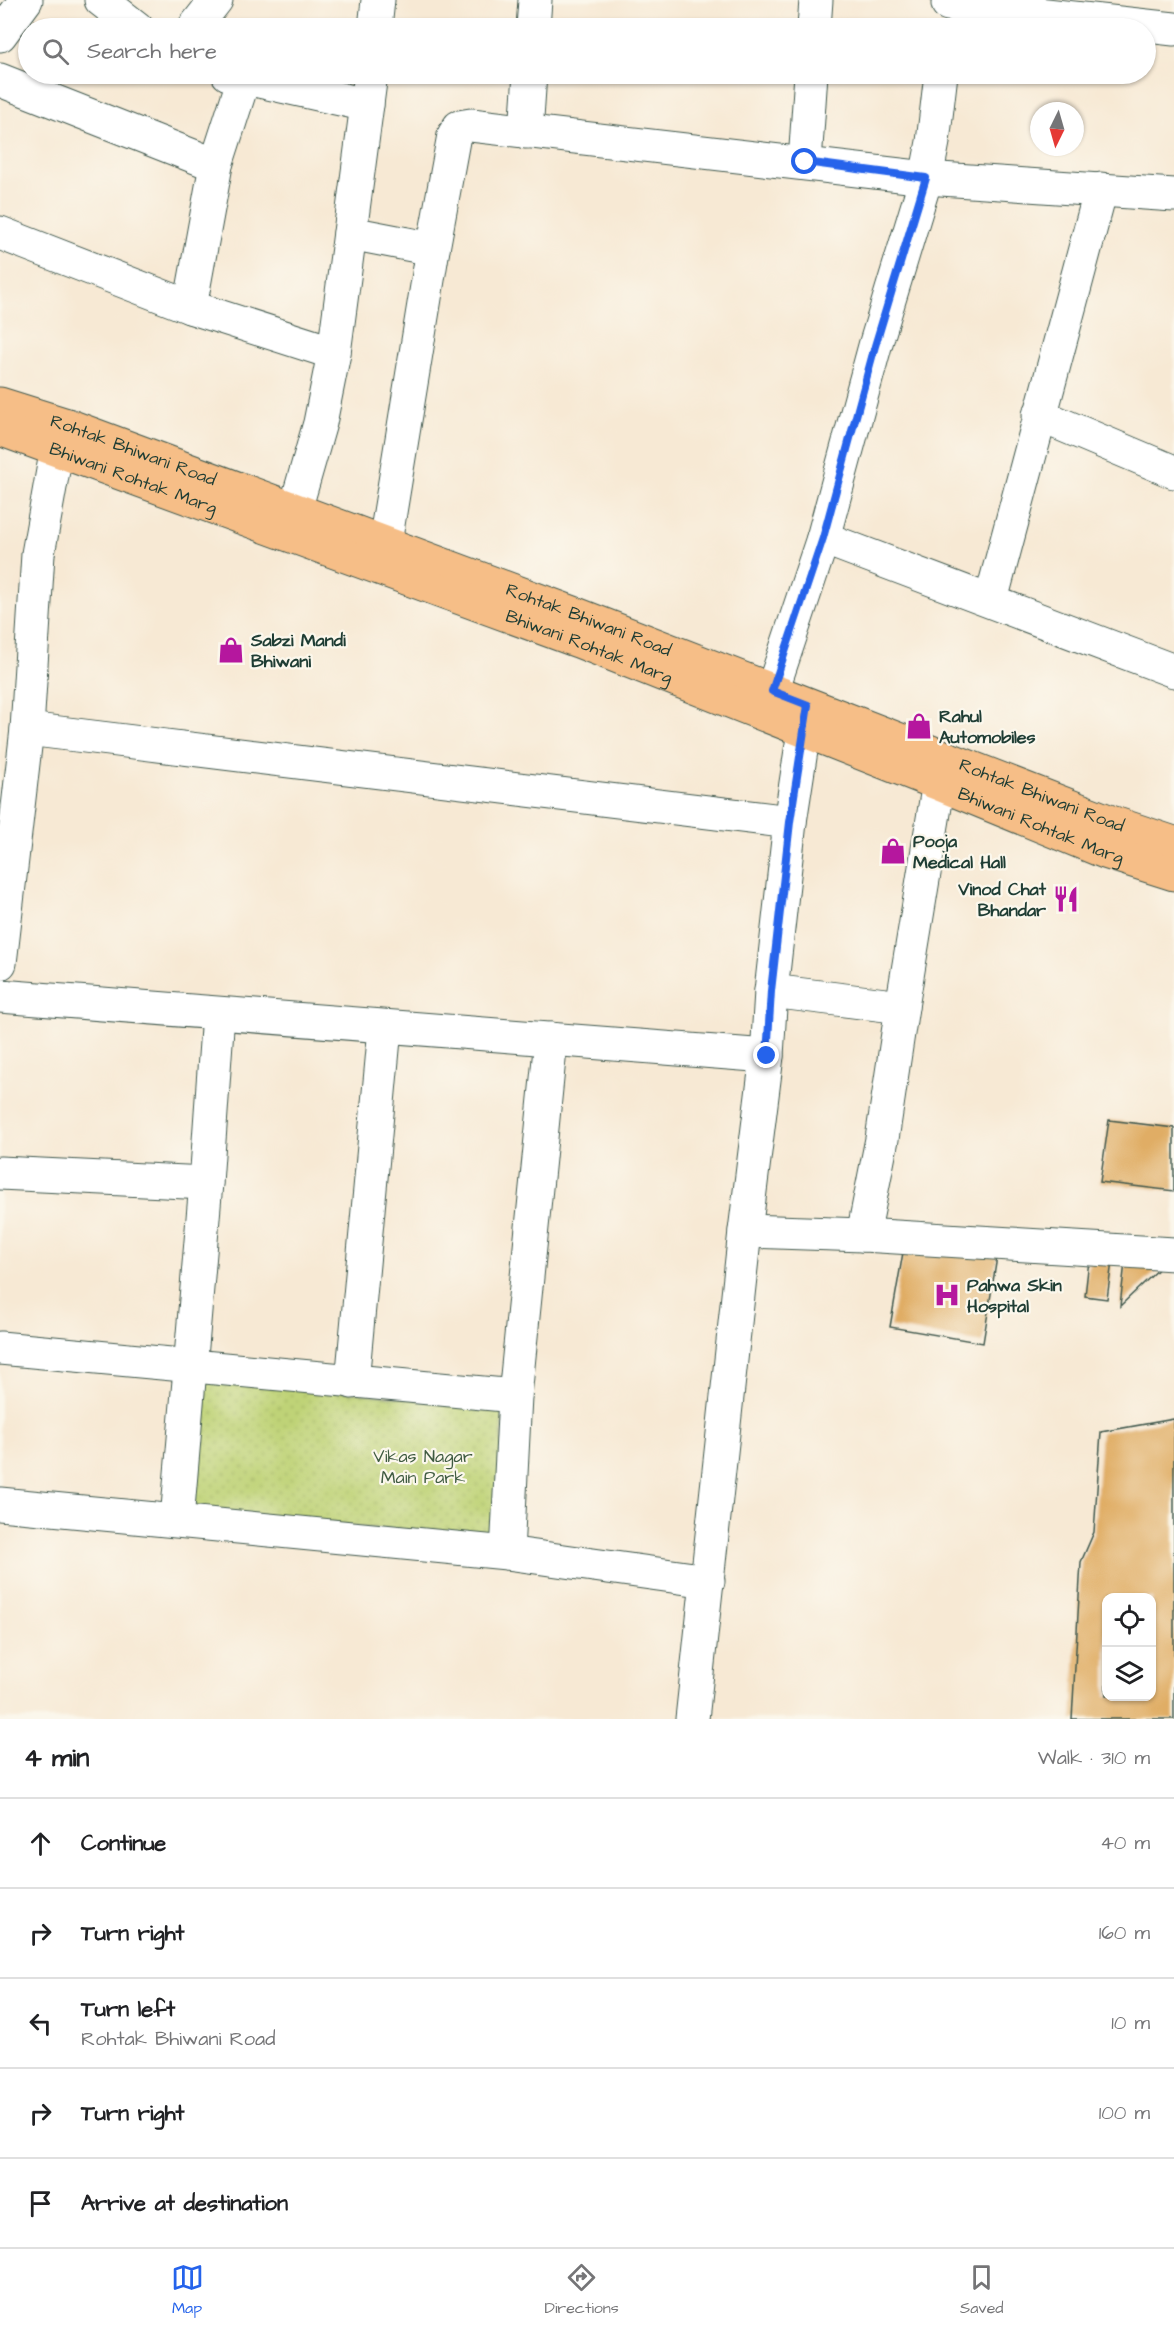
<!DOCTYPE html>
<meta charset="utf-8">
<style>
:root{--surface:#fff;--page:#f2f2f2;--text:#202124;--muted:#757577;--line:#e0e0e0;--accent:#2563eb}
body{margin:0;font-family:"Architects Daughter",sans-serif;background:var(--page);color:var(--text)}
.controls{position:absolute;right:18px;bottom:18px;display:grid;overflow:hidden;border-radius:12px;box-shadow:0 2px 4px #0004}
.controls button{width:54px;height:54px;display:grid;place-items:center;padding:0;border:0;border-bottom:2px solid var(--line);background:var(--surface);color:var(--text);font:30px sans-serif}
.compass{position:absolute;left:1030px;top:102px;width:54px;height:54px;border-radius:50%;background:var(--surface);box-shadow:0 2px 4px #0004;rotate:185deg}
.stop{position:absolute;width:18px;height:18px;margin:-14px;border:4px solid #2563eb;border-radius:50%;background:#fff}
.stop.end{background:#2563eb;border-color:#fff;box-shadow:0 2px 6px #0008}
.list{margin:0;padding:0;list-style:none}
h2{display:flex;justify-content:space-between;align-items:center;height:78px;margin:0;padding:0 24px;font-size:26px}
h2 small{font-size:20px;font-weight:400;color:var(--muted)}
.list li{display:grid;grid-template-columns:39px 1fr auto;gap:18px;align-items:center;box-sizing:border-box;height:90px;padding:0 24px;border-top:2px solid var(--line)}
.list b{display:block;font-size:22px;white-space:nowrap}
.list p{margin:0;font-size:20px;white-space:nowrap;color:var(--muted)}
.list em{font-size:20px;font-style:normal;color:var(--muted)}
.icon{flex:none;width:33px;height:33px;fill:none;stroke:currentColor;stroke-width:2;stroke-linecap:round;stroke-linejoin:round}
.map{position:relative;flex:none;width:1174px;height:1719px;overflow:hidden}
.search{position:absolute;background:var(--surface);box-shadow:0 2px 4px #0004;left:18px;right:18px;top:18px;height:66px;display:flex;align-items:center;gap:15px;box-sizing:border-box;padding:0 21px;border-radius:33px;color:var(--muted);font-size:22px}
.sheet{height:528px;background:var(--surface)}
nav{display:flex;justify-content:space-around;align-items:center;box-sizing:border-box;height:84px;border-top:2px solid var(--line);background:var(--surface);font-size:16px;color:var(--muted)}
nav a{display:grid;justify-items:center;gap:3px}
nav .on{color:var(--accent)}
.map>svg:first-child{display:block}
.park{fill:url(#park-dots);stroke:#6f8856;stroke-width:1.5}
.building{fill:#e0ad65;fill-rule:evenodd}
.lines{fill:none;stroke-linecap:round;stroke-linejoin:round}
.minor-casing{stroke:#3f574c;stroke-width:35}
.major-casing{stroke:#3f574c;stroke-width:35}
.minor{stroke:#fff;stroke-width:33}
.major{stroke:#f6be87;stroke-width:33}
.route{stroke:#2563eb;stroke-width:8}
.labels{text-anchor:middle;stroke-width:4.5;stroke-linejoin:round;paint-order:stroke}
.street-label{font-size:18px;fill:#1f3d34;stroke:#fbf7ec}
.poi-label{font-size:18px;font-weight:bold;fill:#1f3d34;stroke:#fbf7ec;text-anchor:start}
.park-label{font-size:18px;fill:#3f5b41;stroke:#fbf7ec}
</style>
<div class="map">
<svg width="1174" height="1719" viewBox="0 0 1174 1719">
<defs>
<pattern id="park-dots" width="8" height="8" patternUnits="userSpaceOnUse" patternTransform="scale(1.5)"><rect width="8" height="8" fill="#bfd377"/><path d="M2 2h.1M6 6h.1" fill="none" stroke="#a4b668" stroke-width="1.8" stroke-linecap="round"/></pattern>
</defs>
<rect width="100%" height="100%" fill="#fbf7ec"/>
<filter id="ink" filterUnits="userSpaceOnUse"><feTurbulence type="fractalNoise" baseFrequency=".0167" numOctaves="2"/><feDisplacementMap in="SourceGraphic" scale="12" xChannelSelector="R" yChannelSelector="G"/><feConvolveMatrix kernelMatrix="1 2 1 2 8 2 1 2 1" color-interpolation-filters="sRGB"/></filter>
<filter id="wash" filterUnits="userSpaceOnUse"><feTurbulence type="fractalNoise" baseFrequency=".008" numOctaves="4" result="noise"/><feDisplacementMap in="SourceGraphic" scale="24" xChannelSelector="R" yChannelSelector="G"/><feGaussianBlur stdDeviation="1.35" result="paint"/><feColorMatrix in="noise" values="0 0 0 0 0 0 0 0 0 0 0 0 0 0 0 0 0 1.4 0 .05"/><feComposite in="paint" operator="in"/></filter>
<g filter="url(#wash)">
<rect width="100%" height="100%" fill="#f7e9d4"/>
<path class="park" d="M 200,1377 L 503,1408 L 497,1541 L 193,1510 Z"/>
<g id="blocks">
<g class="building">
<path d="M 1109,1120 L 1174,1128 L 1174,1191 L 1100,1182 Z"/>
<path d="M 905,1241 L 997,1257 L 983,1343 L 890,1327 Z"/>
<path d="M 1090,1251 L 1113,1254 L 1107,1299 L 1085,1296 Z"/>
<path d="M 1126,1254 L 1166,1262 L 1120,1306 Z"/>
<path d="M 1174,1419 L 1174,1719 L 1072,1719 L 1081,1562 L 1094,1532 L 1101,1432 ZM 1106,1598 L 1152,1598 L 1152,1696 L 1106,1696 Z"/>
</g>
</g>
</g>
<g filter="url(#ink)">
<use href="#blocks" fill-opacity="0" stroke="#3f574c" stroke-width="1.5"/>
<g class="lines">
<g class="minor-casing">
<g id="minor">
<path d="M 101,0 L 137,28"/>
<path d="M 948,4 L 1174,29"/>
<path d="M 194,28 L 216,0"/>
<path d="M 375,28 L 378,0"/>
<path d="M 533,28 L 535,0"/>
<path d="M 814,28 L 816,0"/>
<path d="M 0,35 L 26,0"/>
<path d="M 228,74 L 367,105"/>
<path d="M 0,80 L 216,165"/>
<path d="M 526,132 L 530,74"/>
<path d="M 805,162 L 811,74"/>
<path d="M 0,233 L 190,307 L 334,353"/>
<path d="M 350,233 L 433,249"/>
<path d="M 190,307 L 216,165 L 244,78"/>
<path d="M 1039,415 L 1174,472"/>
<path d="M 295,510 L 320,423 L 334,353 L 371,74"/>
<path d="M 823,538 L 1174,671"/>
<path d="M 385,543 L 433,249 L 454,135 L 459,127 L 471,125 L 926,178 L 1174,195"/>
<path d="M 991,600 L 1101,189"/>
<path d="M 772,691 L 823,538 L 875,346 L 926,178 L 933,142 L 941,74"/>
<path d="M 27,729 L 790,822"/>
<path d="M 0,963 L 27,729 L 38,554 L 57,448 L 67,425"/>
<path d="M 771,991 L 902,1007"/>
<path d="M 0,996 L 767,1056"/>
<path d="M 0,1173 L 206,1183"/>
<path d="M 745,1231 L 863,1235 L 1174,1254"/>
<path d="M 863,1235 L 882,1139 L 902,1007 L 943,758"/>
<path d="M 0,1348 L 515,1396"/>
<path d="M 352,1382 L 385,1028"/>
<path d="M 0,1504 L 507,1553 L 708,1581"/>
<path d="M 177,1520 L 206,1183 L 218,1014"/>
<path d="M 507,1553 L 515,1396 L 551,1039"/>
<path d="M 692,1719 L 745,1231 L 767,1056 L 771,991 L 790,822 L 808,705"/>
</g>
</g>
<g class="major-casing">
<g id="major">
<path id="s1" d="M 0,404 L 67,425 L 576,614 L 1111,822 L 1174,843"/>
<path id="s2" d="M 0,429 L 578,641 L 939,784 L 1105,852 L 1174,874"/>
</g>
</g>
<use href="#minor" class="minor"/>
<use href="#major" class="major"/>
</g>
</g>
<g class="lines" filter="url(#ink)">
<path class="route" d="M 767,1056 L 771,991 L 790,822 L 808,705 L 772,691 L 823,538 L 875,346 L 926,178 L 805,162"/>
</g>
<defs>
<g id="shop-bare" transform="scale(2.07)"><path d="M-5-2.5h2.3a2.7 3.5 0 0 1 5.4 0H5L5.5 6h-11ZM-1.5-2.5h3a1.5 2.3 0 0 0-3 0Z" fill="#b5179e" stroke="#fbf7ec" stroke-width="2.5" paint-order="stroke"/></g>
<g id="restaurant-bare" transform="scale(2.07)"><path d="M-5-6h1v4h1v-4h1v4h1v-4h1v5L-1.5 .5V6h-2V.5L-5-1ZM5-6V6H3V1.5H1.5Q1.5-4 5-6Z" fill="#b5179e" stroke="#fbf7ec" stroke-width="2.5" paint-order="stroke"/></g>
<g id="hospital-bare" transform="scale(2.07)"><path d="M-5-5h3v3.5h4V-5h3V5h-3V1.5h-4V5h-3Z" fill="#b5179e" stroke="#fbf7ec" stroke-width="2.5" paint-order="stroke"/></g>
</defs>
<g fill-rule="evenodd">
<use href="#shop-bare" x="231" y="650"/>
<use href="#shop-bare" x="919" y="726"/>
<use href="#shop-bare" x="893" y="851"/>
<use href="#restaurant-bare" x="1066" y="899"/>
<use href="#hospital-bare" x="947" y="1295"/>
</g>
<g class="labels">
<g class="street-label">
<text dy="6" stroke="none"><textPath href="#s1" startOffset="141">Rohtak Bhiwani Road</textPath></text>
<text dy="6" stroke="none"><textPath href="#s2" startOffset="142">Bhiwani Rohtak Marg</textPath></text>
<text dy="6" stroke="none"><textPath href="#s1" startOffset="627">Rohtak Bhiwani Road</textPath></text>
<text dy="6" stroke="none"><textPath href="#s2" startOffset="628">Bhiwani Rohtak Marg</textPath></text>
<text dy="6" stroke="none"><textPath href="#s1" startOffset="1113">Rohtak Bhiwani Road</textPath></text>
<text dy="6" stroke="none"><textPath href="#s2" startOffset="1114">Bhiwani Rohtak Marg</textPath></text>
</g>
<g class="poi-label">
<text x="251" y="646">Sabzi Mandi<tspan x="251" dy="21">Bhiwani</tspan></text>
<text x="939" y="722">Rahul<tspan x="939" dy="21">Automobiles</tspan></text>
<text x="913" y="847">Pooja<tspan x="913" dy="21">Medical Hall</tspan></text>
<text x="1046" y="895" text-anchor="end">Vinod Chat<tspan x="1046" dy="21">Bhandar</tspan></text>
<text x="967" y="1291">Pahwa Skin<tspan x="967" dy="21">Hospital</tspan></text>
</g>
<g class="park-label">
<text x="423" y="1462">Vikas Nagar<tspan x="423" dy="21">Main Park</tspan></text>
</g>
</g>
</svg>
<div class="controls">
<button><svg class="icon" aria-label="locate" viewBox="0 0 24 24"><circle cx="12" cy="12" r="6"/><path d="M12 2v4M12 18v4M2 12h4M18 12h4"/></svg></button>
<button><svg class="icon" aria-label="layers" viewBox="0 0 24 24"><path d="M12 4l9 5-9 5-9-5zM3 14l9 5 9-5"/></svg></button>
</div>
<svg class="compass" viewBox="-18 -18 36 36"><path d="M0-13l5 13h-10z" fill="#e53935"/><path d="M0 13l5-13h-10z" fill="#757577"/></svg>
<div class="stop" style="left:805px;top:162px"></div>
<div class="stop end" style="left:767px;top:1056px"></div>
<div class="search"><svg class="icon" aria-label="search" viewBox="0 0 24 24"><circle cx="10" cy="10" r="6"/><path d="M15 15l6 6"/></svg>Search here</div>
</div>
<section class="sheet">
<h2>4 min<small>Walk · 310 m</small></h2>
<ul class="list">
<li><svg class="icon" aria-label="ahead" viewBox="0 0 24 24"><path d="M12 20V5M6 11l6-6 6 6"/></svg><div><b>Continue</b></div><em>40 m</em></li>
<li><svg class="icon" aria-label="right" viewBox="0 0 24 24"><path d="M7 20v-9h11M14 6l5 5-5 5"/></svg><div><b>Turn right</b></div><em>160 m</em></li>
<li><svg class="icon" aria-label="left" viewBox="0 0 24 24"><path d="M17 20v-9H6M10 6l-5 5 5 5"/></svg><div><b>Turn left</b><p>Rohtak Bhiwani Road</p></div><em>10 m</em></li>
<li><svg class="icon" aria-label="right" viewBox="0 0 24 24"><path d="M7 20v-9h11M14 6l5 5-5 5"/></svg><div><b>Turn right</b></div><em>100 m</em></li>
<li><svg class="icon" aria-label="arrive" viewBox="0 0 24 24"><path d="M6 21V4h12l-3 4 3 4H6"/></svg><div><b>Arrive at destination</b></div></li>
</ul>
</section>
<nav>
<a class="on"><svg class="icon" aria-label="map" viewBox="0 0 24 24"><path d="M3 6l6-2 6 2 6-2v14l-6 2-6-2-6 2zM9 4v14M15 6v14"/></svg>Map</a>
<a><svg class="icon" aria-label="directions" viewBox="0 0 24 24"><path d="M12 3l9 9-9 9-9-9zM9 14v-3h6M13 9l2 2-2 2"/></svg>Directions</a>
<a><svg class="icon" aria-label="saved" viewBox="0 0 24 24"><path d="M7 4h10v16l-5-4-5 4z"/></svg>Saved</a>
</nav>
